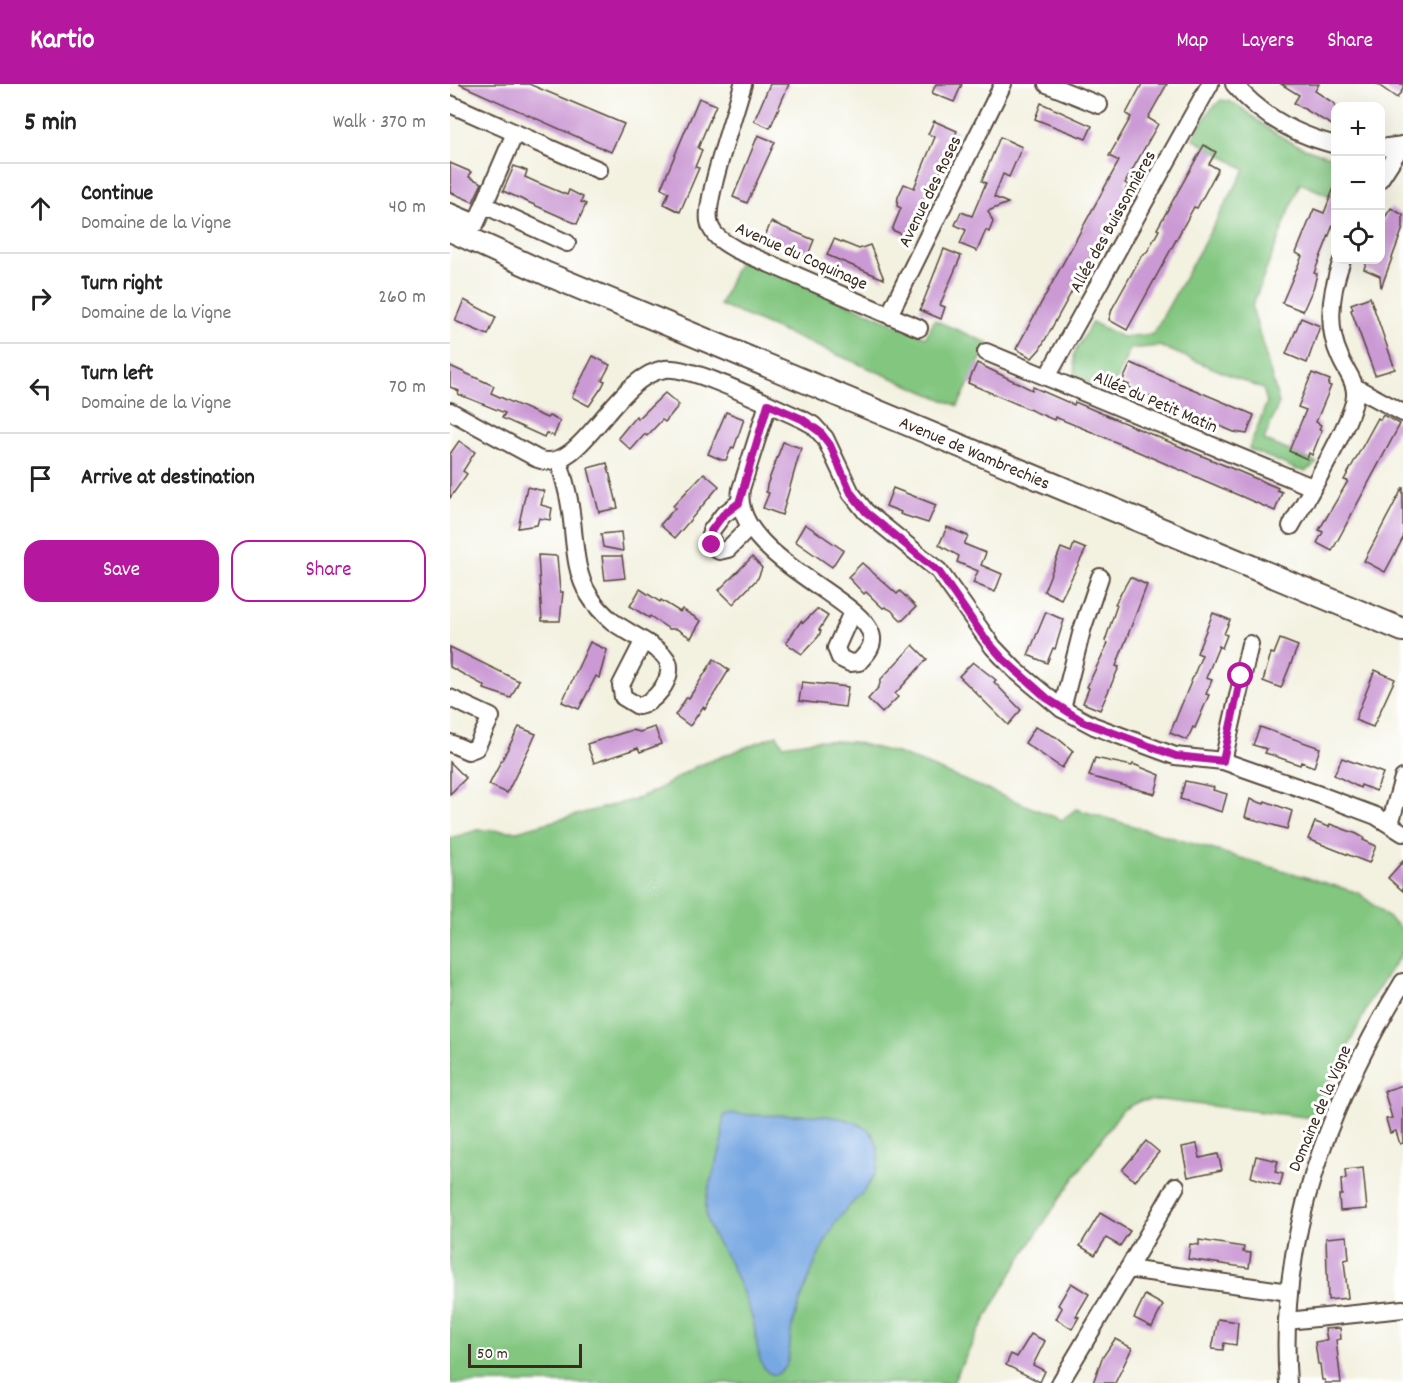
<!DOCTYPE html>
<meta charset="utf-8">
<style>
:root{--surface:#fff;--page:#f6f6f6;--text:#222;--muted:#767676;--line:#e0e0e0;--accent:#b5179e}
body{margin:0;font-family:Dekko,sans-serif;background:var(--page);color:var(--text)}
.controls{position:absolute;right:18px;top:18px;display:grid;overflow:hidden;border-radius:12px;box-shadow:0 6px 24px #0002}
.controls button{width:54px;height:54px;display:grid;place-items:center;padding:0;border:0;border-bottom:2px solid var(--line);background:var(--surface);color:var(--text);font:30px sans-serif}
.scale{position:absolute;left:18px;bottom:15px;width:114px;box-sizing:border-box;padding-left:6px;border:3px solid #3b2a1e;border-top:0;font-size:16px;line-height:21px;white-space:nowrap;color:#3b2a1e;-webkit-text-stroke:4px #fff;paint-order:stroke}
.stop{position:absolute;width:18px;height:18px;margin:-14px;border:4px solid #b5179e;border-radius:50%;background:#fff}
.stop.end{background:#b5179e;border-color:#fff;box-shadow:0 2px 6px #0008}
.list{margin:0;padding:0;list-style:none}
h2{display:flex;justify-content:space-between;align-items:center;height:78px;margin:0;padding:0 24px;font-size:26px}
h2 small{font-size:20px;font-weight:400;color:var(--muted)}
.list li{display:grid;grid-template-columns:39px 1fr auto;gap:18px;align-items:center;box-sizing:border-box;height:90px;padding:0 24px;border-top:2px solid var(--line)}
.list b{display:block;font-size:22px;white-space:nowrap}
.list p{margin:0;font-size:20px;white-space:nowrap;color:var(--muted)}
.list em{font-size:20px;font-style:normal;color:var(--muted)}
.actions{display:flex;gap:12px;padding:18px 24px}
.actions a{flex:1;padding:14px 0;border:2px solid var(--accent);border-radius:18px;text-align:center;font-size:21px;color:var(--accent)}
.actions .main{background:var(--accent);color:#fff}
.icon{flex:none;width:33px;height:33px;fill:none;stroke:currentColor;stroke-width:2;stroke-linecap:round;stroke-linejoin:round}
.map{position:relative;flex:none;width:953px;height:1299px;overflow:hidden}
header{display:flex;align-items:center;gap:36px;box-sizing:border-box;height:84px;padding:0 30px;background:var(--accent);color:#fff}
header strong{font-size:28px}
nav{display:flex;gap:33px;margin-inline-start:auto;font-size:21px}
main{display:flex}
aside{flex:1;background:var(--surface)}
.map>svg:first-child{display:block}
.green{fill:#82c680;stroke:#5e784f;stroke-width:1.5}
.water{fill:#78a8e2;stroke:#5a6980;stroke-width:1.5}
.building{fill:#cb9ad4}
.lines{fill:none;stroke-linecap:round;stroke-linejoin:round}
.minor-casing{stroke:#57483b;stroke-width:20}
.secondary-casing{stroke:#57483b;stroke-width:26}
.minor{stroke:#fff;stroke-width:16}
.secondary{stroke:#fff;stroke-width:22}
.route{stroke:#b5179e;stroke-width:8}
.labels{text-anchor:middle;stroke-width:6;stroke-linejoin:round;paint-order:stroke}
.street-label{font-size:18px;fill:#3b2a1e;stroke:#fff}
</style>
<header>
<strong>Kartio</strong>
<nav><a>Map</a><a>Layers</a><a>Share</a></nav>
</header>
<main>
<aside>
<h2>5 min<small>Walk · 370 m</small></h2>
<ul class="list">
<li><svg class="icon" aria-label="ahead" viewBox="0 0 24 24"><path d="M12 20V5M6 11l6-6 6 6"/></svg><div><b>Continue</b><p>Domaine de la Vigne</p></div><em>40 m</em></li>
<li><svg class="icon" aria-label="right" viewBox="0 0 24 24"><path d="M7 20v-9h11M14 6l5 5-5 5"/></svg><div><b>Turn right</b><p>Domaine de la Vigne</p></div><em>260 m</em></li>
<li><svg class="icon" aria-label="left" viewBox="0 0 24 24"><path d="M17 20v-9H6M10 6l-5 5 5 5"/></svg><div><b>Turn left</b><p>Domaine de la Vigne</p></div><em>70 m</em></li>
<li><svg class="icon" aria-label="arrive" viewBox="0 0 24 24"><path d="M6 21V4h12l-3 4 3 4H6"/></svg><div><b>Arrive at destination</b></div></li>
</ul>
<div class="actions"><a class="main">Save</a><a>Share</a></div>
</aside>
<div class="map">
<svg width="953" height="1299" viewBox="0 0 953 1299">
<rect width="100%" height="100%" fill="#fff"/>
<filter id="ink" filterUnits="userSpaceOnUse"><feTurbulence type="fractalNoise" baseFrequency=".0167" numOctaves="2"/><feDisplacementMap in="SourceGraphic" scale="12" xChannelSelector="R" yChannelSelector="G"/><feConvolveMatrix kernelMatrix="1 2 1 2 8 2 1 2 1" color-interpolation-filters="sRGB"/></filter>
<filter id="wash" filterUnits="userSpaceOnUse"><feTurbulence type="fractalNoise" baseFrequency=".008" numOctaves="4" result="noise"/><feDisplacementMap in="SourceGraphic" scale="24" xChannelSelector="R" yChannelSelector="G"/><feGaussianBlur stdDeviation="1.35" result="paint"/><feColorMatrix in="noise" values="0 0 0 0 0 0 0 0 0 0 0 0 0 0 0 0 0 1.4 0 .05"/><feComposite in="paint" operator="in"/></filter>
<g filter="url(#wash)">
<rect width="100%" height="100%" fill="#f3f1e0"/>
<g class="green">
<path d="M 771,16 C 790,16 808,40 825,49 C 844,61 864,69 885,73 L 885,114 L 850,99 L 802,223 L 829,319 L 814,356 L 867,379 L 856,387 L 848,386 L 799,365 L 817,318 L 813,305 L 710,262 L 680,265 L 661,308 L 633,297 L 625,290 L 624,270 L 642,238 L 672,253 L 703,250 L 795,85 L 743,55 L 759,27 Z"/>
<path d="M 290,174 L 476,253 L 484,236 L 538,259 L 508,322 L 270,221 Z"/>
<path d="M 327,651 L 333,661 L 366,656 L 403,658 L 450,670 L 612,736 L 626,725 L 909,809 L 953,846 L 953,867 L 923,912 L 863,1034 L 711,1016 L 690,1017 L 672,1026 C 610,1113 548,1201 503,1299 L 0,1299 L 0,754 L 28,746 L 67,747 L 185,715 L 205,707 L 245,683 Z"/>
</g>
<path class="water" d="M 282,1029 C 322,1037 382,1021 417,1045 C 428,1053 430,1071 427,1083 C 418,1112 398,1118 384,1141 C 367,1172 352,1209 342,1243 C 339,1255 341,1270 336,1283 L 326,1291 C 304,1290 308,1249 302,1233 C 296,1216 289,1199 281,1182 C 273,1163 259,1153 256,1129 C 254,1109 268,1079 272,1058 C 274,1049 270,1039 275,1031 Z"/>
<g id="blocks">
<g class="building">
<path d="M 9,0 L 79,0 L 174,40 L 161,68 Z"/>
<path d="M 320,0 L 339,0 L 320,44 L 304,37 Z"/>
<path d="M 486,0 L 512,0 L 504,18 L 482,9 Z"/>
<path d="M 692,0 L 717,0 L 698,34 L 708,40 L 675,99 L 678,101 L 675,107 L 677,108 L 590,265 L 582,274 L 566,265 L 669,77 L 659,72 L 681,33 L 676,30 Z"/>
<path d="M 831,0 L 869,0 L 865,7 L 885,20 L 885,43 L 844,19 L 849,11 Z"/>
<path d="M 927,0 L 953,0 L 953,5 L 947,14 Z"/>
<path d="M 249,14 L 266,21 L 248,64 L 252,66 L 245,83 L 249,84 L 230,128 L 214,120 L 219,108 L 211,104 Z"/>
<path d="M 591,19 L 642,42 L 636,55 L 585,35 Z"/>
<path d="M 484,37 L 507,47 L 489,91 L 485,89 L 459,153 L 442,146 L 451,124 L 447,122 L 448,113 L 454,100 L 464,104 L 485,53 L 478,50 Z"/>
<path d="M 308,51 L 325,58 L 297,119 L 283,113 Z"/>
<path d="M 550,53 L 572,63 L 559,93 L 553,90 L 544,113 L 558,119 L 538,127 L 543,138 L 539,148 L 536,146 L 527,167 L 510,160 L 516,146 L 505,141 L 511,128 L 522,132 L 536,99 L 532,97 Z"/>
<path d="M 754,61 L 766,68 L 759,80 L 768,85 L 747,124 L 744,123 L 677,246 L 659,236 L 662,225 L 692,171 L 697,168 L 709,146 L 707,145 Z"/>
<path d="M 0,79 L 21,88 L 19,93 L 32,99 L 23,118 L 0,108 Z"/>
<path d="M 64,82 L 77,87 L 75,93 L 86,98 L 117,111 L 119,106 L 133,113 L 131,118 L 136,120 L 127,140 L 53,107 Z"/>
<path d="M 885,101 L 885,136 L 864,189 L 867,190 L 864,202 L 853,227 L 832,219 L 852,172 L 846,169 L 864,125 L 874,129 Z"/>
<path d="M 941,124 L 953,131 L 953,144 L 931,204 L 930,192 L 914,185 L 917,176 L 930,176 L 930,141 Z"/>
<path d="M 321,138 L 364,156 L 357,173 L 314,155 Z"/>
<path d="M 384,155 L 409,165 L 420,161 L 434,195 L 377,171 Z"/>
<path d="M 494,165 L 511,172 L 490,221 L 495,223 L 491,235 L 470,226 Z"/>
<path d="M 920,213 L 945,285 L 925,291 L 901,226 L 903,225 L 901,220 Z"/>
<path d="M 14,216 L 46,233 L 38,251 L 5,237 Z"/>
<path d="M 851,234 L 870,242 L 857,279 L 836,270 Z"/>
<path d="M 143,272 L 160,281 L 152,296 L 155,297 L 152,303 L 139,322 L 122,313 Z"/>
<path d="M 527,279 L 582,306 L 583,303 L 624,321 L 625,318 L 828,404 L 827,406 L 832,408 L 825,427 L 647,350 L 605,333 L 604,336 L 518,299 Z"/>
<path d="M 681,279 L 804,331 L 797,350 L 784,348 L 678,303 L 679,301 L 672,298 Z"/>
<path d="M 0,282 L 44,302 L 41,309 L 97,334 L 99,332 L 110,337 L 104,352 L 96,349 L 94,353 L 52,334 L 55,329 L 8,310 L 9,307 L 0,303 Z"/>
<path d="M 862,289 L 880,296 L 878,301 L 881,302 L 866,338 L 871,341 L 869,345 L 872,346 L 862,371 L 859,369 L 857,375 L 839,367 L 856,326 L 848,323 Z"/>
<path d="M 215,309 L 229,321 L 215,338 L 212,336 L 197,352 L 195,350 L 181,366 L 168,354 L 186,332 L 188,335 Z"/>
<path d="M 276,328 L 294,335 L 284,364 L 282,363 L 276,376 L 272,376 L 258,370 Z"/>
<path d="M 933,331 L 950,340 L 882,467 L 867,459 L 873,448 L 869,446 L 898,397 L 894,396 L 928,334 L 930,336 Z"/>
<path d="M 9,357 L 25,368 L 13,387 L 17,390 L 0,414 L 0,370 Z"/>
<path d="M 333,358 L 351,364 L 332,431 L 313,424 L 319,409 L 316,408 L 317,401 Z"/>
<path d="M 157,379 L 168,424 L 149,428 L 138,384 Z"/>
<path d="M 254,389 L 269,402 L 225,454 L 210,441 L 225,424 L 223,422 Z"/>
<path d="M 77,403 L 94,407 L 91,421 L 102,424 L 100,436 L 89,434 L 87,441 L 68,444 Z"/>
<path d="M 953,403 L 953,454 L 935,488 L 914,477 Z"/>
<path d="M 443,404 L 486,421 L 478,439 L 450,430 L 451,428 L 436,422 Z"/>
<path d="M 355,440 L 393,466 L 382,483 L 345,457 Z"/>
<path d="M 497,443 L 518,452 L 514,460 L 536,469 L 531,481 L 552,490 L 545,508 L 523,499 L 528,487 L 507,478 L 509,472 L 489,461 Z"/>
<path d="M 171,448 L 173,467 L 153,463 L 151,450 Z"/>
<path d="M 624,460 L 636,465 L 611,515 L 594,507 L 611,464 L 621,468 Z"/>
<path d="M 88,471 L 107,472 L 110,508 L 113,508 L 110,537 L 92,537 Z"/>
<path d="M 152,472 L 172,472 L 175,494 L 155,496 Z"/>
<path d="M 302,473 L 312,484 L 308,494 L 283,520 L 269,506 Z"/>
<path d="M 412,479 L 447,510 L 450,507 L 466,523 L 452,537 L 441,526 L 435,523 L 433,524 L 416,508 L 414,510 L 398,493 Z"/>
<path d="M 680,493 L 697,501 L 666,582 L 669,583 L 650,626 L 633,619 L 639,604 L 637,603 L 658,559 L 655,557 L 667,521 L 665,520 Z"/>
<path d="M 190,505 L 210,518 L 211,516 L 230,528 L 232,525 L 251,537 L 241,554 L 227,545 L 219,545 L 200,532 L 199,534 L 180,522 Z"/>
<path d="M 367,525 L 378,532 L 369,546 L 371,547 L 368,553 L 352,570 L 336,559 L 351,537 L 353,539 Z"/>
<path d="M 596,528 L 614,536 L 605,565 L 603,564 L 597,579 L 578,571 Z"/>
<path d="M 763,529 L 780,536 L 774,550 L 777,551 L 772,564 L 769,562 L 756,594 L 762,596 L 756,610 L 759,611 L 745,644 L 743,643 L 737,656 L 720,649 L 752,571 L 747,569 Z"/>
<path d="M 830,555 L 848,562 L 831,604 L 813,597 L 821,569 L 824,570 Z"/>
<path d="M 140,558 L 157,566 L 149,594 L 146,592 L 129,625 L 112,618 Z"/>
<path d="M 463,561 L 477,575 L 445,610 L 448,613 L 432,629 L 418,615 L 429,603 L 431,595 Z"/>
<path d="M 0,563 L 69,597 L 61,614 L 34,605 L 35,602 L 0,583 Z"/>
<path d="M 264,575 L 279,586 L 255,625 L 253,623 L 240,642 L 225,631 L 237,613 L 239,614 Z"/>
<path d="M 523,578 L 546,596 L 544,598 L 571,626 L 558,641 L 509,592 Z"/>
<path d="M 925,586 L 945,595 L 923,643 L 905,636 Z"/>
<path d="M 352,598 L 398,603 L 395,623 L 349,617 Z"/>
<path d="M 69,643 L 86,650 L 57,709 L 39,701 Z"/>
<path d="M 205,643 L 211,660 L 190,668 L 188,664 L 144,679 L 137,660 L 182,646 L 190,648 Z"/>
<path d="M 585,643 L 606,653 L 623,667 L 612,684 L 575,659 Z"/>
<path d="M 810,643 L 870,664 L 864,683 L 851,678 L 850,681 L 822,671 L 815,669 L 817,665 L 803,661 Z"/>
<path d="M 645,674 L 682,682 L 683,680 L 710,691 L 705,710 L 639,692 Z"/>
<path d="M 892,674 L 933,689 L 926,707 L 911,701 L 910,704 L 884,691 Z"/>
<path d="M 0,678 L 16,694 L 0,710 Z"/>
<path d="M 735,697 L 764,703 L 763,706 L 777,710 L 772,728 L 730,715 Z"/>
<path d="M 800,715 L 814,720 L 815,717 L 842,727 L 837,745 L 795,733 Z"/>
<path d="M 865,738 L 879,743 L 880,740 L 907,750 L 914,754 L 913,756 L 926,762 L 919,779 L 858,755 Z"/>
<path d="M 953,777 L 953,807 L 938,794 Z"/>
<path d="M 953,1001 L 953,1059 L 950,1060 L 946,1047 L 940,1049 L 936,1035 L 942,1034 L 934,1007 Z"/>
<path d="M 696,1057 L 709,1068 L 685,1097 L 672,1086 Z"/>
<path d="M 747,1060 L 750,1074 L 768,1070 L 772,1086 L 738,1093 L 732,1063 Z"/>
<path d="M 806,1072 L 828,1077 L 825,1088 L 833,1090 L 830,1102 L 801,1093 Z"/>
<path d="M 913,1084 L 917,1125 L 890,1127 L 889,1111 L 892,1111 L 891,1096 L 896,1095 L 895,1086 Z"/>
<path d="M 650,1129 L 680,1147 L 670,1162 L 656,1154 L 645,1171 L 630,1162 Z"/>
<path d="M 897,1152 L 899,1175 L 894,1176 L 898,1214 L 878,1216 L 876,1154 Z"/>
<path d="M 749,1156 L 794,1163 L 793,1168 L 801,1169 L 799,1184 L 738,1175 L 740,1160 L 749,1161 Z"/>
<path d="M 621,1199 L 639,1210 L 626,1232 L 629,1233 L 622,1245 L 606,1235 L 612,1224 L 608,1221 Z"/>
<path d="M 695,1211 L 713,1221 L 702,1243 L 684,1234 Z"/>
<path d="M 768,1235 L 788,1238 L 786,1261 L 774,1259 L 773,1266 L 762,1265 Z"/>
<path d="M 890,1244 L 891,1255 L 886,1256 L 891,1299 L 875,1299 L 875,1296 L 872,1296 L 870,1280 L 868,1280 L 865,1258 L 877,1256 L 875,1245 Z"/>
<path d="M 581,1250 L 595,1257 L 583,1281 L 595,1287 L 590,1298 L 556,1281 L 561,1270 L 567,1273 Z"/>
<path d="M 665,1255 L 682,1264 L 665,1299 L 643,1299 L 652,1274 Z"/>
</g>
</g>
</g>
<g filter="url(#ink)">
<use href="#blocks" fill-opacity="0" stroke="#57483b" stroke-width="1.5"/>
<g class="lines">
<g class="minor-casing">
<g id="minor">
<path d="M 293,0 C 286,27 255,114 259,137 C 261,152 275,159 287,166 L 469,244"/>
<path d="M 597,0 L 649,21"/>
<path d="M 784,0 C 810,31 846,51 886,61"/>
<path d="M 0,20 L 149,86"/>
<path d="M 65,49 L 34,121 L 117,159"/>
<path d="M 930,64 L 953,61"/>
<path d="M 930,95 L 952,61"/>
<path d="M 0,128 L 26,139 L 34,121"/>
<path d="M 439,231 L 553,0"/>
<path d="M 536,268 L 862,403"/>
<path d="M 597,293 L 760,0"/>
<path d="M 905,303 L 953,329"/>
<path d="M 318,320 L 291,405 C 280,472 419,516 422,554 C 423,564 415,571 409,578 L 400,579 L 390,574 L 386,564 L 402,528"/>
<path d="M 0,327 L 88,375 C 131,393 164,292 215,285 C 244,282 323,323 352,335 L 363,341 L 375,354 L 401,409 L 416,428 L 489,487 L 543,563 L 565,586 L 612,625 L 644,642 L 725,672 L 773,677 L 870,711 L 926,732 L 953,749"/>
<path d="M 109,377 C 113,392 118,407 120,422 C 125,449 123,487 139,511 C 145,521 153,530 163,538 C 175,547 214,565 218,578 C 224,595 204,620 188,622 L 173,613 L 171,601 L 193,558"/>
<path d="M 289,419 L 273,431 L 261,447 L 262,461 L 269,467 L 278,465 L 300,443"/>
<path d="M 841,442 C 855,417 905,334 905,311 C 906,297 895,286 890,273 C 875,241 881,207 892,176"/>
<path d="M 0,614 L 41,633 L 26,664 L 18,667 L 0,659"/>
<path d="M 612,625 L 632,546 L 650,493"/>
<path d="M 773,677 L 800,560"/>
<path d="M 940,740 L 953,694"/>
<path d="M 678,1185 L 726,1102"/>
<path d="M 837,1237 L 953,1225"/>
<path d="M 610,1299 L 678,1185 L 839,1208"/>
<path d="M 838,1299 C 827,1154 879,1019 953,898"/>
</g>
</g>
<g class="secondary-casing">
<path id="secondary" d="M 0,146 L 97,190 L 953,546"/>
</g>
<use href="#minor" class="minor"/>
<use href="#secondary" class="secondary"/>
</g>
</g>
<g class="lines" filter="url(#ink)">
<path class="route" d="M 262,461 L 261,447 L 273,431 L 289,419 L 318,320 L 352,335 L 370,348 L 380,361 L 401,409 L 416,428 L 489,488 L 533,552 L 553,575 L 598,615 L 634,638 L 726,672 L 773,677 L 791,592"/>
</g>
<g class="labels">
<g class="street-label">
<text transform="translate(479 107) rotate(-64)" y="6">Avenue des Roses</text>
<text transform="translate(662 137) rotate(-61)" y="6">Allée des Buissonnières</text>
<text transform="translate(352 171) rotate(24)" y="6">Avenue du Coquinage</text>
<text transform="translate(706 317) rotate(23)" y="6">Allée du Petit Matin</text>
<text transform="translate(525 368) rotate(23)" y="6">Avenue de Wambrechies</text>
<text transform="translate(869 1024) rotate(-67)" y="6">Domaine de la Vigne</text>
</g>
</g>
</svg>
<div class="controls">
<button>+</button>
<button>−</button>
<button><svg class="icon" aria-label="locate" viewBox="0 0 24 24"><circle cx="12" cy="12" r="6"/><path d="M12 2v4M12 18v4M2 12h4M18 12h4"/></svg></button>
</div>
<div class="scale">50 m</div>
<div class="stop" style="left:791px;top:592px"></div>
<div class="stop end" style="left:262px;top:461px"></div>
</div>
</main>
